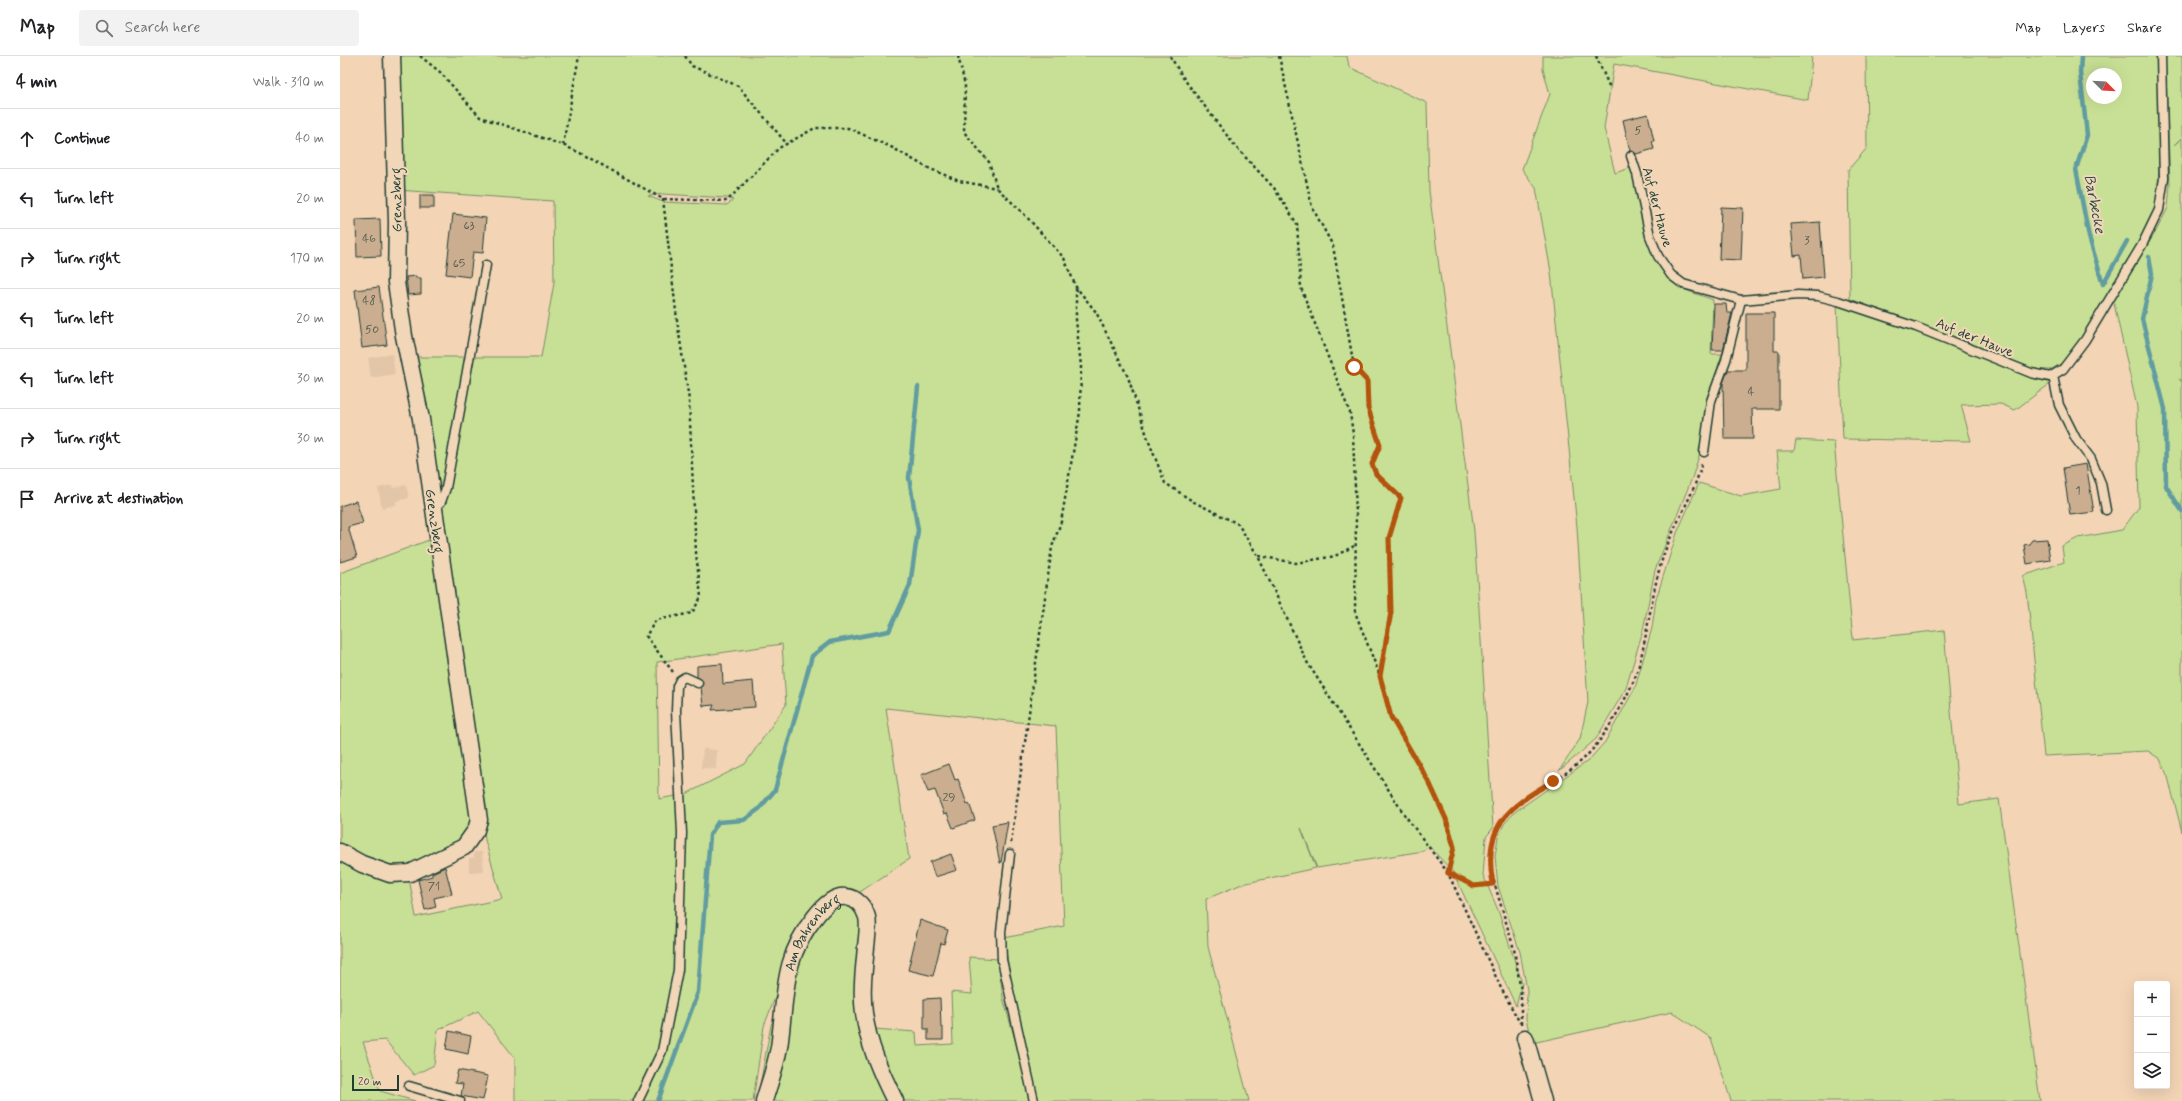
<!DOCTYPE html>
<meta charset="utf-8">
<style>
:root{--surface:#fff;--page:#f2f2f2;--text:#202124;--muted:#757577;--line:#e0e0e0}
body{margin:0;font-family:Mynerve,sans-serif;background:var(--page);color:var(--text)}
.controls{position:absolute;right:12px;bottom:12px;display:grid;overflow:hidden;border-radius:4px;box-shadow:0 4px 16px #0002}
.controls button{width:36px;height:36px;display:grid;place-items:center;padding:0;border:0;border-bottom:1px solid var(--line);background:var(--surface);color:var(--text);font:20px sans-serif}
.compass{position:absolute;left:1746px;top:12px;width:36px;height:36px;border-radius:50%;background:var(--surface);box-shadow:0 4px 16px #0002;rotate:114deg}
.scale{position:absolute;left:12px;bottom:10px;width:47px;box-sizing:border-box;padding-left:4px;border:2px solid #1f3d34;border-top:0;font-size:11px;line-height:14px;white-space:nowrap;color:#1f3d34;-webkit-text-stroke:3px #f1d6b8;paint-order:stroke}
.stop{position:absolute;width:12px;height:12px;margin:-9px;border:3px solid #b45309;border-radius:50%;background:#fff}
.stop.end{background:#b45309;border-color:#fff;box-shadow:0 1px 4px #0008}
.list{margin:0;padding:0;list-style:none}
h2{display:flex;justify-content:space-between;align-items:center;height:52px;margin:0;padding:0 16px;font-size:17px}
h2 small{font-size:13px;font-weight:400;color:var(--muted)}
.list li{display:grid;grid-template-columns:26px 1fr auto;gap:12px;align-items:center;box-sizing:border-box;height:60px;padding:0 16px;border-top:1px solid var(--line)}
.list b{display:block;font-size:15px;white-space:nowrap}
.list em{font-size:13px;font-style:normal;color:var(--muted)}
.icon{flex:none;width:22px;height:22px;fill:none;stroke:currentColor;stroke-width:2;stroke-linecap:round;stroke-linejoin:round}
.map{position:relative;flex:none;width:1842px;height:1045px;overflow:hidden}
header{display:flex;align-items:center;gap:24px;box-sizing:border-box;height:56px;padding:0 20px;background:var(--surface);border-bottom:1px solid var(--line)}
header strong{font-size:19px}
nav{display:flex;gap:22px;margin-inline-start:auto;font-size:14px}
.search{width:280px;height:36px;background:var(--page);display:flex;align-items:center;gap:10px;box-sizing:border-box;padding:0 14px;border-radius:4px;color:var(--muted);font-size:15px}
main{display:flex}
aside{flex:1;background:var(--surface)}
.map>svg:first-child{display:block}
.built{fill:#e3c5a8}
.green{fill:#c8e095;stroke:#748e64;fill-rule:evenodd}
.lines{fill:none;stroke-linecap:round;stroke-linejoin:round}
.stream{stroke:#609ca0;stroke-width:4.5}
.building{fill:#cbad90;stroke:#1f3d34}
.service-casing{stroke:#1f3d34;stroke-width:11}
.minor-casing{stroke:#1f3d34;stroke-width:19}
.path{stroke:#1f3d34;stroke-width:2.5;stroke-dasharray:3 3;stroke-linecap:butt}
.service{stroke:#f1d6b8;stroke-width:8}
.minor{stroke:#f1d6b8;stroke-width:16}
.route{stroke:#b45309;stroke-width:5}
.labels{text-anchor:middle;stroke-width:4;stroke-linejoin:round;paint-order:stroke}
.number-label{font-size:12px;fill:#4a594b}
.street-label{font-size:14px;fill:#1f3d34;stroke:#f1d6b8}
.water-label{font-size:15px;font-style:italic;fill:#2a4d46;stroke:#f1d6b8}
</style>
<header>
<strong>Map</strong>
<div class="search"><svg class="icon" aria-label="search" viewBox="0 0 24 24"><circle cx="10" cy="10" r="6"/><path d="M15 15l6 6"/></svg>Search here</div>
<nav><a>Map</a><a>Layers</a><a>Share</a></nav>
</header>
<main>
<aside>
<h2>4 min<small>Walk · 310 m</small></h2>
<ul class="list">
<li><svg class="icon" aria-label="ahead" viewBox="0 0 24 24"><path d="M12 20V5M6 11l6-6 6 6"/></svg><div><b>Continue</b></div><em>40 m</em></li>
<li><svg class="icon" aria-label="left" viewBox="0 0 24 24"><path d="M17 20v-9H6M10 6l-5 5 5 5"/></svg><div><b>Turn left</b></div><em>20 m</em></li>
<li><svg class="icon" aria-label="right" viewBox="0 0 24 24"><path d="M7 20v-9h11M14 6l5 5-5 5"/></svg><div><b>Turn right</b></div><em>170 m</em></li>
<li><svg class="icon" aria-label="left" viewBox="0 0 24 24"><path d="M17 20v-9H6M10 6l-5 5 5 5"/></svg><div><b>Turn left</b></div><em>20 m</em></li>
<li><svg class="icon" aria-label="left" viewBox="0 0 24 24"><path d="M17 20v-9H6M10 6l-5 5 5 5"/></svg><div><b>Turn left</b></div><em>30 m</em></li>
<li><svg class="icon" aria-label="right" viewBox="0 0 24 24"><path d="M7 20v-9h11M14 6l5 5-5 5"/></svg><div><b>Turn right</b></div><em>30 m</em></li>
<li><svg class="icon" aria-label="arrive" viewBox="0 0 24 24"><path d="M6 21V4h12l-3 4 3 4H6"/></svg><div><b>Arrive at destination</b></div></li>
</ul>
</aside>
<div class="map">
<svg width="1842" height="1045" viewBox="0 0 1842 1045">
<rect width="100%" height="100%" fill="#f3d4b5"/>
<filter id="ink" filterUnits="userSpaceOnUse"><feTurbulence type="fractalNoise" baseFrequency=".025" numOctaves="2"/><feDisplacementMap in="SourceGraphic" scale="8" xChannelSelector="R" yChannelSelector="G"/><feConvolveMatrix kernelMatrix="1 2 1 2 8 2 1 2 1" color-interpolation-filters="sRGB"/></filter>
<g filter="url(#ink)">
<g class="built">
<path d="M 52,298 L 55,318 L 31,322 L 28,302 Z"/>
<path d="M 52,429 L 53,432 L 66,429 L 69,442 L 56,445 L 56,449 L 42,452 L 38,432 Z"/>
<path d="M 363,693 L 377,694 L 376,713 L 361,712 Z"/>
<path d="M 134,796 L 142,796 L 144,815 L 129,816 L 129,802 L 134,802 Z"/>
</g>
<g class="green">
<path d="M 56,0 L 1007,0 L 1009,11 L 1087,47 L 1089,135 L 1134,475 L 1153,772 L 1146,781 L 1143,819 L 1158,854 L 1182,927 L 1176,950 L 1113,816 L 1089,790 L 1083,795 L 977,812 L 961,772 L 976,812 L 902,828 L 866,843 L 868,891 L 909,1045 L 697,1045 L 672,933 L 664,882 L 724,870 L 716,670 L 546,652 L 569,803 L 514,840 L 502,839 L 482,841 L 466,862 L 424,970 L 413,1045 L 175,1045 L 175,1002 L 138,955 L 98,974 L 94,1009 L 74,1019 L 45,984 L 23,986 L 40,1035 L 75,1045 L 0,1045 L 0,802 L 69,822 L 76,861 L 162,843 L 145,784 L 134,683 L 74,301 L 201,301 L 214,227 L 213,145 L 57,134 ZM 323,138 L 387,142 L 393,144 L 387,149 L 323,146 L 308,140 ZM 442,588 L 446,649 L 405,708 L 346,738 L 319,743 L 317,606 Z"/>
<path d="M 1203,0 L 1472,0 L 1468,44 L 1274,8 L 1264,72 L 1275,117 L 1293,111 C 1299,144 1306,208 1336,229 C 1347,236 1361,239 1373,244 L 1371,298 L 1382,298 L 1366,349 L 1359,400 L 1352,422 L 1315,514 L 1303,574 L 1286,632 L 1256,683 L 1219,715 L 1240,683 L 1248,646 L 1237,471 L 1211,216 L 1196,132 L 1182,113 L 1210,38 L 1203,13 Z"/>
<path d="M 1526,0 L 1817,0 L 1820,84 L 1817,152 L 1799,189 L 1742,283 L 1722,307 L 1710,314 L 1694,313 L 1613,280 L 1510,243 L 1508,114 L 1527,92 ZM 1752,18 L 1776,18 L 1776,42 L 1752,42 Z"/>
<path d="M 1825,0 L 1842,0 L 1842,81 L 1834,89 L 1842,82 L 1842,325 L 1839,323 L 1842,326 L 1842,776 L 1828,721 L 1820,703 L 1808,695 L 1704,700 L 1687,536 L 1683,520 L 1724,506 L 1722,490 L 1738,482 L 1782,474 L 1799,451 L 1797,351 L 1773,243 L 1815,177 L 1828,152 L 1830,128 Z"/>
<path d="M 1497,247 L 1552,265 L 1692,321 L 1711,327 L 1675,354 L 1661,348 L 1621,349 L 1631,385 L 1503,383 Z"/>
<path d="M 1456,384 L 1494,386 L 1513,584 L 1604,574 L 1619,748 L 1659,743 L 1700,1045 L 1391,1045 L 1371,982 L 1332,956 L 1192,987 L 1186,963 L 1187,934 L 1180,896 L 1158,830 L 1155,800 L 1158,781 L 1164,768 L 1176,755 L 1248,705 L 1265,686 L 1295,632 L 1312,572 L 1316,543 L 1337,477 L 1359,427 L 1401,440 L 1441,433 L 1437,395 L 1454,395 Z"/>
<path d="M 89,484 L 120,639 L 136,762 L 120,790 L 57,815 L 0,792 L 0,517 Z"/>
<path d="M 507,844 L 523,862 L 519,942 L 554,1045 L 417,1045 L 431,969 L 473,862 Z"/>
<path d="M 629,901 L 658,903 L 663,942 L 678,994 L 691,1045 L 560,1045 L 533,973 L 576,976 L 577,990 L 613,988 L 611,936 L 632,938 Z"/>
</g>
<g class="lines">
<g class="stream">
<path d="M 1741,0 L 1740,17 L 1747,79 L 1736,113 L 1749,181 L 1763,228 L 1787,185"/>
<path d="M 1809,201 L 1812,218 L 1802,263 L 1825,353 L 1826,430 L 1842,455"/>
<path d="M 318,1045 L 358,936 L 370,779 L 378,766 L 404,764 L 419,753 L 435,734 L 472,600 L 490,586 L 549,575 L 570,529 L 578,474 L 569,422 L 578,331"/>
</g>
</g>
<g class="building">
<path d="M 1308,58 L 1314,85 L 1312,85 L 1314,93 L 1296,98 L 1290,95 L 1283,64 Z"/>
<rect x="80" y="139" width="14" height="13"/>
<path d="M 1381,151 L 1403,152 L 1401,204 L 1379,203 Z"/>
<path d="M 113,158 L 146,162 L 143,197 L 133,196 L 130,221 L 106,218 Z"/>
<path d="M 40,163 L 41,200 L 17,201 L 16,164 Z"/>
<path d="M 1480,166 L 1484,221 L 1463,223 L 1461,199 L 1454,200 L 1451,168 Z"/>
<path d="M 76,220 L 76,222 L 81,222 L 81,238 L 68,239 L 66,221 Z"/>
<path d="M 39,231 L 47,289 L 22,292 L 15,234 Z"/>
<path d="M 1374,248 L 1386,248 L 1387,257 L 1392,257 L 1383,294 L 1372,294 Z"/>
<path d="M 1406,257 L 1434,257 L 1434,295 L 1439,295 L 1439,353 L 1412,353 L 1413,383 L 1384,383 L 1383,327 L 1388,314 L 1406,314 Z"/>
<path d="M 1746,408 L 1754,456 L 1730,459 L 1723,412 Z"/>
<path d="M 16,445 L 23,467 L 8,471 L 17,501 L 0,506 L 0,450 Z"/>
<path d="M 1707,483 L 1710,504 L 1687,508 L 1684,489 L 1689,488 L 1692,484 Z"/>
<path d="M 382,608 L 383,628 L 413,625 L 415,651 L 372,654 L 374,649 L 363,650 L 361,631 L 363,626 L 357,621 L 357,610 Z"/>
<path d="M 609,708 L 615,724 L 618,723 L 627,748 L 629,747 L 635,764 L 613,772 L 607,757 L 604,758 L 595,734 L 588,736 L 581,719 Z"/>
<path d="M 668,766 L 661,807 L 660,807 L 652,769 Z"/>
<path d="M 611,798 L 617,814 L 595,821 L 590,806 Z"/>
<path d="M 105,811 L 112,838 L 94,842 L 96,851 L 85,854 L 78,824 L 92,820 L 92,817 Z"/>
<path d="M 580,864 L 608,874 L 604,888 L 601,887 L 593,920 L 568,914 Z"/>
<path d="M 600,942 L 601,972 L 603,972 L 603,984 L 588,984 L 588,973 L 584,973 L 584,943 Z"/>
<path d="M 109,975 L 131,980 L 128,998 L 106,993 Z"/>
<path d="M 118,1014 L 148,1020 L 143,1044 L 121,1040 L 123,1028 L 115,1027 Z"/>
</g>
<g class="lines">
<g class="service-casing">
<g id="service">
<path d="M 1291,100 L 1297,118 L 1310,180 L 1318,200 L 1331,219 L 1343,228 L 1401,244 L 1458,239 L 1478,240 L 1498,245 L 1576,271 L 1691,317 L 1710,321 L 1723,313 L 1745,284 L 1802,189 L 1819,154 L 1824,122 L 1821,0"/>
<path d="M 1713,320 L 1719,349 L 1736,383 L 1751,403 L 1761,427 L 1766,454"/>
<path d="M 1364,396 L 1371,345 L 1386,304 L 1401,244"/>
<path d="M 92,449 L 101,446 L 106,432 L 146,209"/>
<path d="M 670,798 L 661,876 L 662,904 L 694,1045"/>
<path d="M 69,1030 L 120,1045"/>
<path d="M 298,1045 L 322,995 L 338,914 L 342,777 L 336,655 L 337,630 L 340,624 L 345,621 L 358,627"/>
</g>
</g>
<g class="minor-casing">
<g id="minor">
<path d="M 0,796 L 22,808 L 50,818 L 70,817 L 124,791 L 136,774 L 139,764 L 81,363 L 64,280 L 56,226 L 57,166 L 52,0"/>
<path d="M 1185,982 L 1203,1045"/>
<path id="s1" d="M 424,1045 C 430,1025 438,1004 440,984 C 446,936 443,901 475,861 C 482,852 494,839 506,841 C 517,842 524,851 527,861 C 529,870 527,881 526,891 C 524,913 521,935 524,957 C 528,988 541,1017 555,1045"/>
</g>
</g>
<g class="path">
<path d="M 80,0 L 100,16 L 140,61 L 223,89 L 244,99 L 323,143 L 387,145 L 439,92 L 475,72 L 508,72 L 553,92 L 586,111 L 619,125 L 657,132"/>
<path d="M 345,0 L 352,10 L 398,30 L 447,88"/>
<path d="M 618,0 L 625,29 L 624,76 L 649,106 L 657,132 L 684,158 L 724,202 L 736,231 L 756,256 L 788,321 L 809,386 L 825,427 L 854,446 L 898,468 L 918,500 L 967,606 L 1064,758 L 1108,817 L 1161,932 L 1180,967"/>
<path d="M 830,0 L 844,23 L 895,90 L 934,132 L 957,168 L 961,232 L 1010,357 L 1013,378 L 1016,458 L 1015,556 L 1040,620 L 1051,661 L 1089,726 L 1106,763 L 1114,791 L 1108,816"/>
<path d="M 939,0 L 972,151 L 993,190 L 1014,311 L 1027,325 L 1028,352 L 1040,389 L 1032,408 L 1036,418 L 1061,442 L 1049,482 L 1051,556 L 1040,619"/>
<path d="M 1256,0 L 1270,32"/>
<path d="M 223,89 L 239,0"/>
<path d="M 323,143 L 337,264 L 349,344 L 356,497 L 361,541 L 352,557 L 316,564 L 306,580 L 333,616"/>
<path d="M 919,500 L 956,507 L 995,500 L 1014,490"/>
<path d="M 671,787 L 712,491 L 721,466 L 740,356 L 741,310 L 736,264 L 736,231"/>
<path d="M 1108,817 L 1134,830 L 1153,828"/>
<path d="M 1181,968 L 1181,935 L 1174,893 L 1151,816 C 1145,739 1213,740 1252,694 C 1267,677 1290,637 1297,616 C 1309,576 1311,534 1325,495 C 1336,465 1355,437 1362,406"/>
</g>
<use href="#service" class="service"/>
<use href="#minor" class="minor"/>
</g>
</g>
<g class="lines" filter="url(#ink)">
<path class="route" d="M 1014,311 L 1027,325 L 1028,352 L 1040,389 L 1032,408 L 1036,418 L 1061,442 L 1049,482 L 1051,556 L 1040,620 L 1051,661 L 1089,726 L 1106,763 L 1114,791 L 1108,817 L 1134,830 L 1153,828 C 1142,770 1168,751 1213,725"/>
</g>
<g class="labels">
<g class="number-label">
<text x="1298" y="78">5</text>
<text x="129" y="173">63</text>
<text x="29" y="186">46</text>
<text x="1467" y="188">3</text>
<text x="119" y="211">65</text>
<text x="29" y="248">48</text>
<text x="32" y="277">50</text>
<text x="1411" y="339">4</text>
<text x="1738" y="438">1</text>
<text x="609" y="745">29</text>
<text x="94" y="834">71</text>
</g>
<g class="street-label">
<text transform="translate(56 144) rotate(-91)" y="5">Grenzberg</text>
<text transform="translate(1318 151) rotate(75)" y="5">Auf der Hauve</text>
<text transform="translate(1635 281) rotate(22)" y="5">Auf der Hauve</text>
<text transform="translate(95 465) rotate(82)" y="5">Grenzberg</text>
<text dy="5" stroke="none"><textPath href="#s1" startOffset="179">Am Bahrenberg</textPath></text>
</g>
<g class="water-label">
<text transform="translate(1755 148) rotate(79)" y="5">Barbecke</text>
</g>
</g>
</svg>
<div class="controls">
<button>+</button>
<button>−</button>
<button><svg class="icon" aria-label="layers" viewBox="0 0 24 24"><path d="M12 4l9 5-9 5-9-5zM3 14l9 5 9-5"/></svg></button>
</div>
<svg class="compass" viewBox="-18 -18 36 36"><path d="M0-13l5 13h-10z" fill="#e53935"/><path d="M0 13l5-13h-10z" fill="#757577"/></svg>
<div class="scale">20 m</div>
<div class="stop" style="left:1014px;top:311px"></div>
<div class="stop end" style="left:1213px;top:725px"></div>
</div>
</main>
